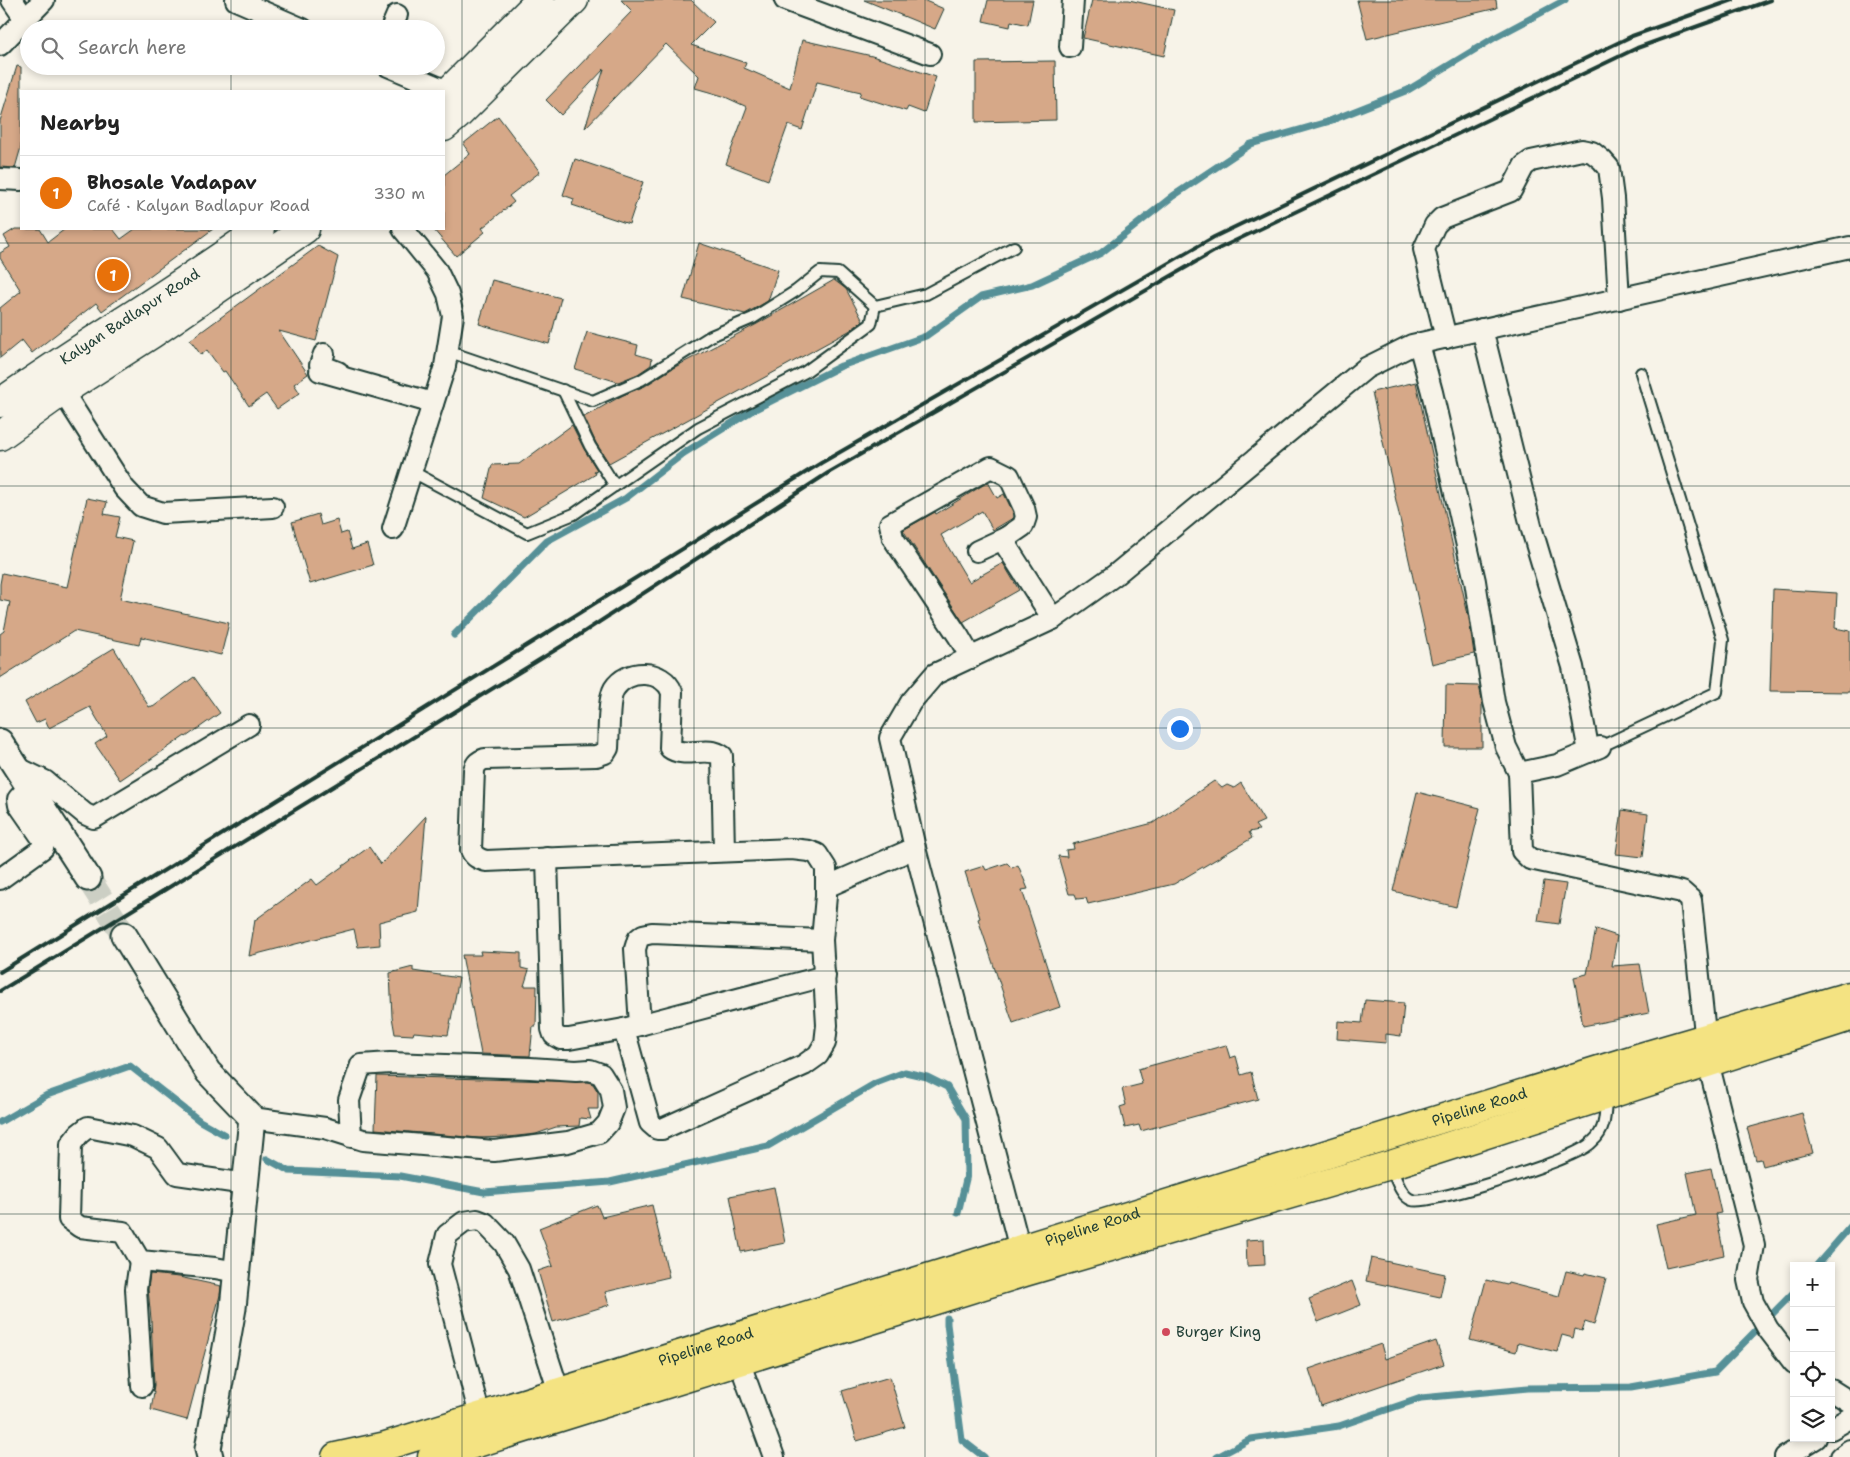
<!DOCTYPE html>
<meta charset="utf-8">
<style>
:root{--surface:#fff;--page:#f6f6f6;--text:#222;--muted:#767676;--line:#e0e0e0;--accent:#d1495b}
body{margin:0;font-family:"Shantell Sans",sans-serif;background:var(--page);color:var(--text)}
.controls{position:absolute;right:15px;bottom:15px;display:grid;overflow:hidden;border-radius:0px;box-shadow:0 2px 8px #0003}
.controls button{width:45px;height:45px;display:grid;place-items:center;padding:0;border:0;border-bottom:1px solid var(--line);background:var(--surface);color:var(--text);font:25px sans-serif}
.you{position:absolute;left:1179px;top:728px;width:18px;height:18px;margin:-12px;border:4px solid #fff;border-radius:50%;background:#1a73e8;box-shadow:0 0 0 8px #1a73e833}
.badge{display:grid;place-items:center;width:32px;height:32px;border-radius:50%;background:var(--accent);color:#fff;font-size:16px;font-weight:700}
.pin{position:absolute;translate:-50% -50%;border:2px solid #fff;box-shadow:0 1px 5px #0006}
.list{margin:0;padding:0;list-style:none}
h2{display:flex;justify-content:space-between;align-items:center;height:65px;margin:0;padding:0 20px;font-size:21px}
h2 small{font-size:16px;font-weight:400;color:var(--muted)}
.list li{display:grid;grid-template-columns:32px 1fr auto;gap:15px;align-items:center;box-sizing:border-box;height:75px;padding:0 20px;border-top:1px solid var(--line)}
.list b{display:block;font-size:19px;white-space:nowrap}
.list p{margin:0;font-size:16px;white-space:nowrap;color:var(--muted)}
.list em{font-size:16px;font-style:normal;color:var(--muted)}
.icon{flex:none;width:28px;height:28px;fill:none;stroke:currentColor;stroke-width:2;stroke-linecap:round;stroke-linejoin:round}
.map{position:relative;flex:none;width:1850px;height:1457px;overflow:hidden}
.search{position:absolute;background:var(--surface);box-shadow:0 2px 8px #0003;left:20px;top:20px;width:425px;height:55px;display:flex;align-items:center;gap:12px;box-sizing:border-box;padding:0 18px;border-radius:28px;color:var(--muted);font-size:19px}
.panel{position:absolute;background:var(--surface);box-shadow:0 2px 8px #0003;left:20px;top:90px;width:425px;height:140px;border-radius:0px}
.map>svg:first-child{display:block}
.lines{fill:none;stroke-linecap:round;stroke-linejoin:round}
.stream{stroke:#569097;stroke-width:7}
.building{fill:#d6a888;stroke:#1f3d34}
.tertiary-tunnel{stroke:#cccfc4;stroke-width:25;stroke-dasharray:25 12;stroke-linecap:butt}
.service-casing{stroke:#1f3d34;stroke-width:14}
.minor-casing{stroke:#1f3d34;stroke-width:24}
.tertiary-casing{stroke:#1f3d34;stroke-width:29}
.secondary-casing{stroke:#1f3d34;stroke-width:31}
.primary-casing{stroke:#1f3d34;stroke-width:31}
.service{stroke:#f7f3e8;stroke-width:10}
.minor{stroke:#f7f3e8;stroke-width:20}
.tertiary{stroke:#f7f3e8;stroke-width:25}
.secondary{stroke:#f7f3e8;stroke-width:28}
.primary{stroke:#f4e382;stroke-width:28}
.rail{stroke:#1f3d34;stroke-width:4}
.grid{fill:none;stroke:#1f3d34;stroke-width:1;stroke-opacity:0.55}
.poi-dot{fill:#d1495b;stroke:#f7f3e8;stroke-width:2}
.labels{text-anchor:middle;stroke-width:4;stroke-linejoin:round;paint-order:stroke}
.street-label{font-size:15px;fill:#1f3d34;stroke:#f7f3e8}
.poi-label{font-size:15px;fill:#1f3d34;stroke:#f7f3e8;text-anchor:start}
</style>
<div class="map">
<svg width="1850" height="1457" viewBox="0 0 1850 1457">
<rect width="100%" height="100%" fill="#f7f3e8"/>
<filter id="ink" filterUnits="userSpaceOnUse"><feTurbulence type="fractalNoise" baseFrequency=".02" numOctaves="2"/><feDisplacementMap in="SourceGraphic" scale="10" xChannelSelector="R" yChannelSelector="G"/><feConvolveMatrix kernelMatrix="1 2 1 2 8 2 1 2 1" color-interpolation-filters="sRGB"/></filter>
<g filter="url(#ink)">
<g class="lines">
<g class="stream">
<path d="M 454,635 L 547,541 L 626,498 L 684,453 L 753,410 L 841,366 L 926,336 L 981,297 L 1032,285 L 1101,253 L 1173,196 L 1251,144 L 1327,122 L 1408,90 L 1494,38 L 1565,0"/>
<path d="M 0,1122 L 47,1095 L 130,1066 L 200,1121 L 225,1135"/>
<path d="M 267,1159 L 289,1171 L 400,1176 L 484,1192 L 610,1182 L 768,1146 L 876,1083 L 905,1072 L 927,1077 L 947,1087 L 966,1119 L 967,1175 L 958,1213"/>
<path d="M 1816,1266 L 1850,1227"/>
<path d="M 947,1318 L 947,1324 L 962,1440 L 984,1457"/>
<path d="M 1217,1457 L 1251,1439 L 1339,1426 L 1421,1398 L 1528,1388 L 1631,1387 L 1715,1372 L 1794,1292"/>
</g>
</g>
<g class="building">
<path d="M 621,0 L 691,0 L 714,22 L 691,45 L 746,63 L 744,68 L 790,88 L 802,40 L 872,56 L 936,77 L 924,113 L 908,107 L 906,111 L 859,96 L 861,92 L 817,82 L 802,130 L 788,125 L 768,180 L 726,164 L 747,107 L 723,96 L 695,88 L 699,76 L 666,44 L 585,128 L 604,69 L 561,115 L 546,100 L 632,11 Z"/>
<path d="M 864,0 L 923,0 L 944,9 L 935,29 Z"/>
<path d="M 988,0 L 1033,0 L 1028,25 L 1011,21 L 1010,27 L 983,21 Z"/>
<path d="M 1092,0 L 1129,0 L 1174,10 L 1164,56 L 1083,38 Z"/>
<path d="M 1357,0 L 1496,0 L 1497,8 L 1367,39 Z"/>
<path d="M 1055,61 L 1056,120 L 976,122 L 976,62 Z"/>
<path d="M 17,66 L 21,67 L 21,147 L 15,168 L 0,167 L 0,121 Z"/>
<path d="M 498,116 L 540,172 L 509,196 L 514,202 L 482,228 L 485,232 L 456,256 L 433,229 L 444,229 L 444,175 L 470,154 L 463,144 Z"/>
<path d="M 575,159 L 643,182 L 629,224 L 572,205 L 574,199 L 563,195 Z"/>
<path d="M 15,229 L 40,229 L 48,242 L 65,229 L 113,229 L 121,239 L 135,229 L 213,229 L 102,311 L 96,303 L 32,353 L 22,340 L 0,358 L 0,308 L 21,291 L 0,258 L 0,253 L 10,247 L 4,236 Z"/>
<path d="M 699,243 L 778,270 L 768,301 L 745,314 L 683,299 Z"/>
<path d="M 318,246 L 338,257 L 316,341 L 279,331 L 308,374 L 294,384 L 300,393 L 277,409 L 266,394 L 249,406 L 225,371 L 223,372 L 207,350 L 201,355 L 190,340 Z"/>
<path d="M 492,280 L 561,298 L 549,344 L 479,324 Z"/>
<path d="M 834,280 L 846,289 L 863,321 L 849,331 L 609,463 L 596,443 L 584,417 L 623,395 L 645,386 L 673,368 L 757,324 Z"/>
<path d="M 587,332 L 638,345 L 636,354 L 652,359 L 651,365 L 638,374 L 618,382 L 575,369 Z"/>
<path d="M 1416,382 L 1469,619 L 1474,654 L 1432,664 L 1372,392 Z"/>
<path d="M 572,425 L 584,449 L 597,470 L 594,471 L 596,474 L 524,517 L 484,498 L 492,465 L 519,464 Z"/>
<path d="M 988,482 L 997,498 L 1004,494 L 1013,512 L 1013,518 L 993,530 L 982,511 L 941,535 L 969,582 L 1003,563 L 1019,590 L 963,622 L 903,530 L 935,512 L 936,514 Z"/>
<path d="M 87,498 L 107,502 L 104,514 L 120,517 L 115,537 L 133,541 L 120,599 L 229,623 L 221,655 L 141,637 L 139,645 L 74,631 L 0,678 L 0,634 L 4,631 L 10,602 L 0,600 L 0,584 L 2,573 L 67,587 Z"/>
<path d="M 318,514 L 321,525 L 337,520 L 341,534 L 347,532 L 352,549 L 367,544 L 373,565 L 310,584 L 292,522 Z"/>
<path d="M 1773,589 L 1837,593 L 1835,628 L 1850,631 L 1850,692 L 1770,691 Z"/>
<path d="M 114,648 L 149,707 L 151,706 L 153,707 L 194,677 L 220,713 L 186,737 L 185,736 L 120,780 L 95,744 L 107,736 L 90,707 L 49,728 L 45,719 L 36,723 L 25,702 Z"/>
<path d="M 1446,685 L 1479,686 L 1482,699 L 1482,747 L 1445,747 Z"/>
<path d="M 1214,781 L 1222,788 L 1227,785 L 1234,788 L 1241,783 L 1264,821 L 1255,825 L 1259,830 L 1249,832 L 1252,838 L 1174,884 L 1088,904 L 1086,898 L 1077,899 L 1075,894 L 1069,894 L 1058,856 L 1067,857 L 1066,850 L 1074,849 L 1073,844 L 1153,823 Z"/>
<path d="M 1417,792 L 1480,808 L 1456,907 L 1393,891 Z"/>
<path d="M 1622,810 L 1648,814 L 1643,857 L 1616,854 Z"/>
<path d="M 426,816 L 418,912 L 379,922 L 380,945 L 358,947 L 354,929 L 249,956 L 255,920 L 312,879 L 317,885 L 369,847 L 381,864 Z"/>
<path d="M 1007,863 L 1012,868 L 1018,865 L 1028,889 L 1022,890 L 1060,1007 L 1013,1023 L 978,919 L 980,918 L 965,872 L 984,866 L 986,870 Z"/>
<path d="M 1544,881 L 1566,884 L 1559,924 L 1538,921 Z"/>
<path d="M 1596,929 L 1617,936 L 1612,966 L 1640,964 L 1649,1013 L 1583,1026 L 1574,977 L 1587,974 Z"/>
<path d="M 480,951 L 521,953 L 521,968 L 529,970 L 524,986 L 537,986 L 536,1026 L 533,1026 L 530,1056 L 481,1054 L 462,955 L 481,955 Z"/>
<path d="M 413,967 L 413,971 L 459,978 L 448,1035 L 414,1032 L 413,1035 L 395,1034 L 392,1017 L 390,973 Z"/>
<path d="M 1365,1000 L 1404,1003 L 1401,1036 L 1386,1034 L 1386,1043 L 1337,1039 L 1338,1021 L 1362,1023 Z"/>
<path d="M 1226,1045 L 1230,1058 L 1236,1056 L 1241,1075 L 1251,1072 L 1258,1099 L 1141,1131 L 1139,1125 L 1125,1128 L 1120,1107 L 1126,1105 L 1122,1089 L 1142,1084 L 1138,1069 Z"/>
<path d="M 377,1076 L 588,1082 L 593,1084 L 598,1092 L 598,1109 L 588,1109 L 591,1119 L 580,1118 L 579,1126 L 556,1127 L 536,1134 L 508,1137 L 479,1138 L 375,1129 Z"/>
<path d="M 1802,1113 L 1813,1153 L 1763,1166 L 1761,1159 L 1756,1160 L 1747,1128 Z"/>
<path d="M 1711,1168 L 1721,1213 L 1716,1214 L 1724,1255 L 1666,1268 L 1656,1224 L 1696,1215 L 1687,1173 Z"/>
<path d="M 774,1187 L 785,1243 L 741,1252 L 730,1196 Z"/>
<path d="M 597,1205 L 602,1217 L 652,1205 L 669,1277 L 605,1292 L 609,1305 L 553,1322 L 538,1271 L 553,1266 L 539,1228 Z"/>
<path d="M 1264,1239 L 1265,1265 L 1247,1266 L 1246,1240 Z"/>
<path d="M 1371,1258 L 1445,1274 L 1440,1297 L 1366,1281 Z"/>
<path d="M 1566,1271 L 1584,1275 L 1585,1273 L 1606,1278 L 1594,1325 L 1585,1322 L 1582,1331 L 1575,1329 L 1573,1338 L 1562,1335 L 1557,1352 L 1518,1343 L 1516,1352 L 1470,1340 L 1486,1280 L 1507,1285 L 1508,1283 L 1559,1296 Z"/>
<path d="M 150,1274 L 179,1277 L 221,1286 L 220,1295 L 187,1420 L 151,1410 L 154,1392 L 153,1391 L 154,1385 L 151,1319 L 148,1289 Z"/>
<path d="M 1352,1281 L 1361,1305 L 1318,1322 L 1309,1299 Z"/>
<path d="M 1436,1341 L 1444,1364 L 1321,1406 L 1309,1369 L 1381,1344 L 1385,1359 Z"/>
<path d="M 890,1377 L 905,1427 L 857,1441 L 842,1391 Z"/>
</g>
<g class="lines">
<path class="tertiary-tunnel" d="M 88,878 L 124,935"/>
<g class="service-casing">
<g id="service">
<path d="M 447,351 L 593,401 L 641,380 L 711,336 L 753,318 L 796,291 L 820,272 L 838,273 L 875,306 L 926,294 L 1014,247"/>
<path d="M 563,390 L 590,446 L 615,486"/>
<path d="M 411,471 L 527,533 L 574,514 L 698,428 L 805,372 L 871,324 L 875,306"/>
<path d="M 1600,747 L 1717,692 L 1723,640 L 1641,373"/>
<path d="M 1390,1166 C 1396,1177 1400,1196 1412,1200 C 1427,1206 1552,1165 1570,1155 C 1577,1152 1588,1147 1593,1141 C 1606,1130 1605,1114 1606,1099"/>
</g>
</g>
<g class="minor-casing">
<g id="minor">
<path d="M 12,0 L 25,19"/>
<path d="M 236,0 L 303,29"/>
<path d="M 785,0 L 930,54"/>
<path d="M 391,29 L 397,15"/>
<path d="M 0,45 L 44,0"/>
<path d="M 1070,47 L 1073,0"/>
<path d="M 388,66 L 459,96"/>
<path d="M 0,179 L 21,180"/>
<path d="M 1482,329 L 1532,530 L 1573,667 L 1589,752"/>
<path d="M 1446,338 L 1424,249 L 1435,225 L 1442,218 L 1511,191 L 1524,166 L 1531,161 L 1582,150 L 1592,152 L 1602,160 L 1609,168 L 1613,198 L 1619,299"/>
<path d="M 1419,344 L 1432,392 L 1475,581 L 1494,702 L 1506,747 L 1519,773"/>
<path d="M 324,354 L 320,365 L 338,372"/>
<path d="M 320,371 L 433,403"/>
<path d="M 56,381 L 124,488 L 141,506 L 163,513 L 273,507"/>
<path d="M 393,529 L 445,366 L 453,316 L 448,294 L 437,271 L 403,229"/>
<path d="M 977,551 L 1007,537"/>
<path d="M 971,658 L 959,637 L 893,538 L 890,524 L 991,467 L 1009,476 L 1024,508 L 1026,517 L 1023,526 L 1007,537 L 1007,547 L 1053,619"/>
<path d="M 1600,747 L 1557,765 L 1519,773 L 1522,851 L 1530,859 L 1682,892 L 1691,900 L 1708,1062 L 1754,1245 L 1748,1280 L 1753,1302 L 1768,1329 L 1794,1363"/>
<path d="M 16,767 L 45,781 L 85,814 L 94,818 L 249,725"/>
<path d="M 547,858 L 552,1029 L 554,1035 L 561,1039 L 569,1039 L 624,1029 L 825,976"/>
<path d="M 0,879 L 43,848 L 44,841 L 19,805 L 18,799 L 29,787"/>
<path d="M 826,887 L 915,848"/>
<path d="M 640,1025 L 635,949 L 638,939 L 643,935 L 652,933 L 822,940"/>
<path d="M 624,1029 L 650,1123 L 657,1129 L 662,1129 L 804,1065 L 818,1055 L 825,1043 L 827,1025 L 822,940 L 826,896 L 826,868 L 817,854 L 809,851 L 792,849 L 486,861 C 479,859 474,857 471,850 L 474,770 C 476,763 479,761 485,759 L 596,756 L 605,753 L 608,748 C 609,735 608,699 614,689 C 627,668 663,669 672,692 L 670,748 C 684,759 709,745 722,756 L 724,851"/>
<path d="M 252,1118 L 325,1128 L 363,1140 L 494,1151 L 568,1142 L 599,1133 L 608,1123 L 614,1108 L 611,1090 L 601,1074 L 590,1070 L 576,1071 L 530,1068 L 390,1063 L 361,1065 L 349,1100 L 351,1137"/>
<path d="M 140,1261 L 136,1289 L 142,1386"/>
<path d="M 1023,1261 L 915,848 L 890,738 L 911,702 L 935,674 L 1053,619 L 1115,575 L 1366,368 L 1412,345 L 1850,247"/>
<path d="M 237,1272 L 215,1268 L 140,1261 L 123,1232 L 80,1227 L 69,1219 L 71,1144 L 79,1134 L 88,1127 L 133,1136 L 158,1148 L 177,1174 L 246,1184"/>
<path d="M 739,1361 L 774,1457"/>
<path d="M 1831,1390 L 1850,1402"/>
<path d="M 480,1416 L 440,1264 L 447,1235 L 464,1222 L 477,1220 L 485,1223 L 504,1243 L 519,1269 L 559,1392"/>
<path d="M 1831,1429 L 1850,1418"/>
<path d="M 1785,1457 L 1816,1438"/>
<path d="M 1841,1457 L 1850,1450"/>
</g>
</g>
<g class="tertiary-casing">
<g id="tertiary">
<path d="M 0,742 L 88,878"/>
<path d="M 124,935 L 208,1072 L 252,1118 L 233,1308 L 208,1449 L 210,1457"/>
</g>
</g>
<g class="secondary-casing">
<g id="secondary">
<path d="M 444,96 L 540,0"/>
<path d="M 444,127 L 457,116 L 574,0"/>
<path id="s1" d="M 0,403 C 85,343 176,290 260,229"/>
<path d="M 0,436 L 63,391 L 152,334 L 305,229"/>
</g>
</g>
<g class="primary-casing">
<g id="primary">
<path id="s2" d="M 336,1457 L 382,1447 L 1644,1056 L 1850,996"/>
<path d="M 432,1457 L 1025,1272 L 1390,1165 L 1850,1017"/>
</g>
</g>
<use href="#service" class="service"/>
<use href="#minor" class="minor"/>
<use href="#tertiary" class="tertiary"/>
<use href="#secondary" class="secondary"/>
<use href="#primary" class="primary"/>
<g class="rail">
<path d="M 0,972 L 821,463 L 1214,237 L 1632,36 L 1733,0"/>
<path d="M 0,991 L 570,641 L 828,473 L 1220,248 L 1637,48 L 1771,0"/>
</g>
</g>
</g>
<path class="grid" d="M 231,0 L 231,29M 462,0 L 462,1457M 694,0 L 694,1457M 925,0 L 925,1457M 1156,0 L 1156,1457M 1388,0 L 1388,1457M 1619,0 L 1619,1457M 231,66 L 231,91M 231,229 L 231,1457M 0,243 L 1850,243M 0,486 L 1850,486M 0,728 L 1850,728M 0,971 L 1850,971M 0,1214 L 1850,1214"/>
<circle class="poi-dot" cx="1166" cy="1332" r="5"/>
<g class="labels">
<g class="street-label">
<text dy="5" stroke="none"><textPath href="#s1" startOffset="156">Kalyan Badlapur Road</textPath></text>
<text dy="5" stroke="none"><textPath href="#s2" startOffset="1196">Pipeline Road</textPath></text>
<text dy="5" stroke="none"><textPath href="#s2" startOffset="791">Pipeline Road</textPath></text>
<text dy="5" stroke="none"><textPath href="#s2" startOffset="386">Pipeline Road</textPath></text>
</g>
<g class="poi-label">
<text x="1176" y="1337">Burger King</text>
</g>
</g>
</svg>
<div class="controls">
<button>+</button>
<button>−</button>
<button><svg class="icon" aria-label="locate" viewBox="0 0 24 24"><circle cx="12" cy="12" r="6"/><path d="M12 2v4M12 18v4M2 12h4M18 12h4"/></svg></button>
<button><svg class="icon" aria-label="layers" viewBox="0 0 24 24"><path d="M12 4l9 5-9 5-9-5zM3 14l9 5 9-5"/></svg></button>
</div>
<div class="you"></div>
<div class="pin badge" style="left:113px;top:275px;background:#e8710a">1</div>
<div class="search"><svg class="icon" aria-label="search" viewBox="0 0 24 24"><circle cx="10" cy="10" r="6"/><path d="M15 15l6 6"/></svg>Search here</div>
<section class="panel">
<h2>Nearby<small></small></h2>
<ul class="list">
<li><span class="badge" style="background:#e8710a">1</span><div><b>Bhosale Vadapav</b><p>Café · Kalyan Badlapur Road</p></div><em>330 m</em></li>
</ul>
</section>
</div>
